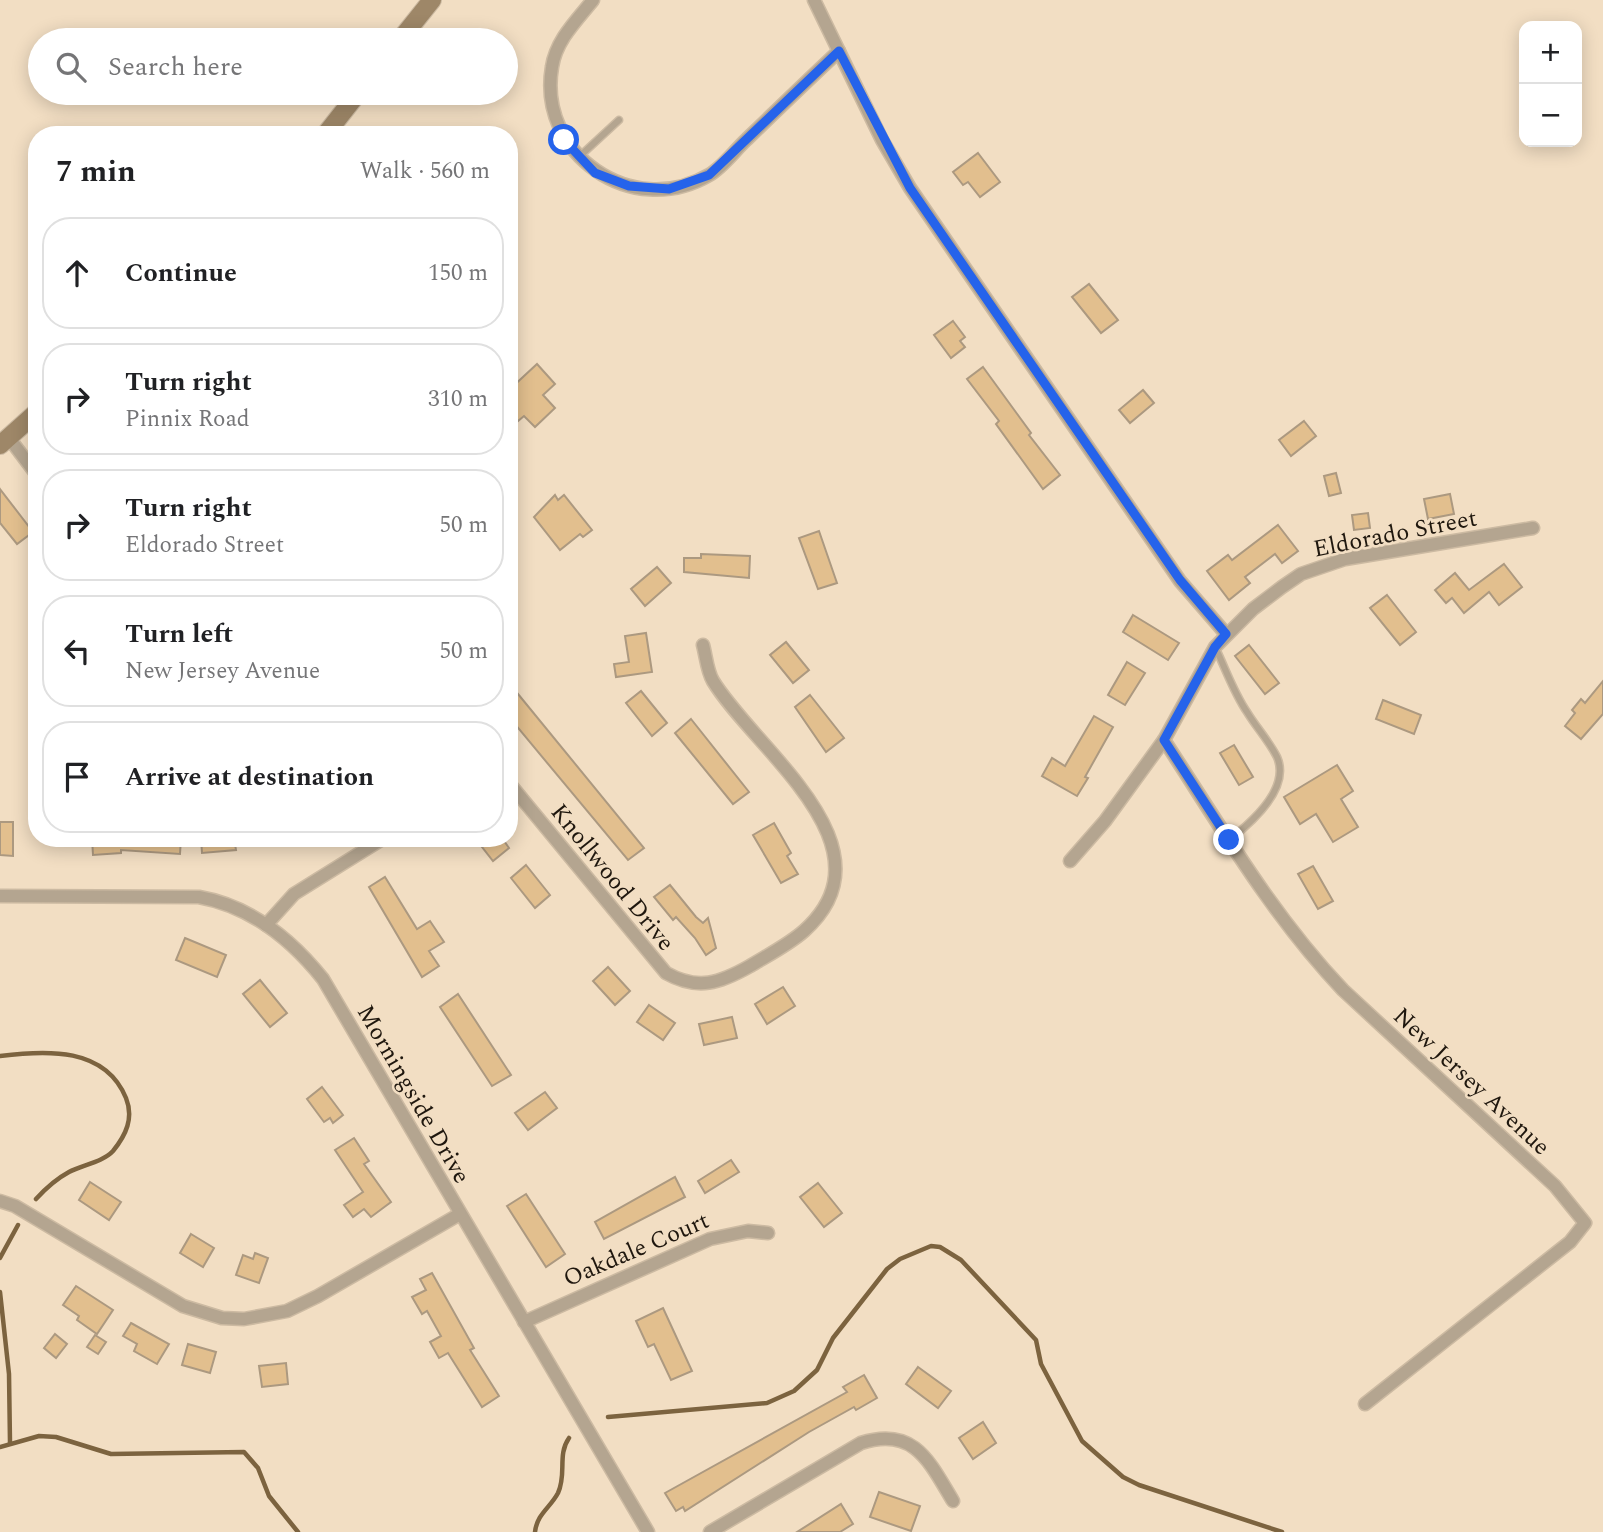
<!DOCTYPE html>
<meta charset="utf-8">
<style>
:root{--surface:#fff;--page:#f6f6f6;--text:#202124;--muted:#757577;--line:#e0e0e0}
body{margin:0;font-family:Spectral,serif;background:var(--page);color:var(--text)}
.controls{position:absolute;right:21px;top:21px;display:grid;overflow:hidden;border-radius:14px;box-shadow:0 4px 18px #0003}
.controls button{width:63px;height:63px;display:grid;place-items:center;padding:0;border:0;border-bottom:2px solid var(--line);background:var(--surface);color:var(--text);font:35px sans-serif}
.stop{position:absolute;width:21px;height:21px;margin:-16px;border:5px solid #2563eb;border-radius:50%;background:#fff}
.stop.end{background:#2563eb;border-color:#fff;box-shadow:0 2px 7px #0008}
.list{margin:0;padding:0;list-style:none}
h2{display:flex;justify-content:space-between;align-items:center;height:91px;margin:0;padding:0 28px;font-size:30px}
h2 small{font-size:23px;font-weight:400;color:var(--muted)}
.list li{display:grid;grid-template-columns:46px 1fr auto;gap:21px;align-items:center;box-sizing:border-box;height:112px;margin:0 14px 14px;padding:0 14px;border:2px solid var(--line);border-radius:28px}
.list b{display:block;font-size:26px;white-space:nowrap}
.list p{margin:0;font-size:23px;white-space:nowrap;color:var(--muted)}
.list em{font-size:23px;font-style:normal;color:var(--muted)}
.icon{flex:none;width:38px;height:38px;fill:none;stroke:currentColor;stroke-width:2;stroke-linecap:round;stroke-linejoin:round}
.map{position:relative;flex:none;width:1603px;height:1532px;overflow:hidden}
.search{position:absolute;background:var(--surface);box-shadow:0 4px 18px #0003;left:28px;top:28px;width:490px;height:77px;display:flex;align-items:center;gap:18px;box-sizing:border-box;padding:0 24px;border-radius:38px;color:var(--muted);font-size:26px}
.panel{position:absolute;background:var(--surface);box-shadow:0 4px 18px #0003;left:28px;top:126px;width:490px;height:721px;border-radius:28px}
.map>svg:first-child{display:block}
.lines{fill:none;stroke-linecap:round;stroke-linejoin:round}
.stream{stroke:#7c633f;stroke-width:4.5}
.building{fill:#e2bf8e;stroke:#ac9980;stroke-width:2}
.lane-casing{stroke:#ccbaa2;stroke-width:9}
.street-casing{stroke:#ccbaa2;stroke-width:15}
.secondary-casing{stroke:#ccbaa2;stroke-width:20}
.lane{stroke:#b4a590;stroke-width:6}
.street{stroke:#b4a590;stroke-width:12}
.secondary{stroke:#9e8768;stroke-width:18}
.route{stroke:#2563eb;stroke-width:9}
.labels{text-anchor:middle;stroke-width:5;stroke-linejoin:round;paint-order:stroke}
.street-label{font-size:24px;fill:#1f170e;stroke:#f2dec3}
</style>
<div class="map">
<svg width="1603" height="1532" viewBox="0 0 1603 1532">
<rect width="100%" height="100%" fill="#f2dec3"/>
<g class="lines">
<g class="stream">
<path d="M 0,1056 C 47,1050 105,1047 126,1098 C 134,1118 126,1135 113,1151 C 103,1162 82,1165 69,1172 C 56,1179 46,1188 36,1199"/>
<path d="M 0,1258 L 18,1225"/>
<path d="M 0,1292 L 9,1374 L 10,1443"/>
<path d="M 608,1417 L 767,1403 L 794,1391 L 817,1370 L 833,1338 L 887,1269 L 900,1259 L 931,1246 L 940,1247 L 961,1260 L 1036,1340 L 1041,1364 L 1082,1441 L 1123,1477 L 1139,1485 L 1282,1532"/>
<path d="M 0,1447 L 39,1436 L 56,1437 L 111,1454 L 244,1452 L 258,1468 L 269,1496 L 298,1532"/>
<path d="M 535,1532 C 537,1514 550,1508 558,1493 C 567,1474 557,1455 569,1438"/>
</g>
</g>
<g class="building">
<path d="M 978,153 L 1000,182 L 980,197 L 968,182 L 963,185 L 953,172 Z"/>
<path d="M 1089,284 L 1118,320 L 1101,333 L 1072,297 Z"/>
<path d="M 953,321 L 965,337 L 960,341 L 965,347 L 951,358 L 934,335 Z"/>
<path d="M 537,364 L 555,384 L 543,395 L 555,408 L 535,427 L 524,416 L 518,421 L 509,411 L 509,390 Z"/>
<path d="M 983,367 L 1031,433 L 1029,435 L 1060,475 L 1043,489 L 996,424 L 999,421 L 967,379 Z"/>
<path d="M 1143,390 L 1154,403 L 1130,423 L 1119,410 Z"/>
<path d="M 1304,421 L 1316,436 L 1291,456 L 1279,440 Z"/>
<path d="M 1336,473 L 1341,493 L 1329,496 L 1324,476 Z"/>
<path d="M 0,489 L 33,532 L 17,544 L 0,523 Z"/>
<path d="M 1450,494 L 1454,514 L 1428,519 L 1424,499 Z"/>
<path d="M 555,495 L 558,500 L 564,495 L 592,530 L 583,537 L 580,534 L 560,550 L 534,517 Z"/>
<path d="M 1368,513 L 1370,528 L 1354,530 L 1352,515 Z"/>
<path d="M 1278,525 L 1298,551 L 1282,563 L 1275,554 L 1245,577 L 1250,583 L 1229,600 L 1207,571 L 1228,555 L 1232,560 Z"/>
<path d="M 819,531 L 837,583 L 818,589 L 799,538 Z"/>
<path d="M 701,554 L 750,556 L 749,578 L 684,572 L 684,558 L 701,558 Z"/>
<path d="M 1504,564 L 1522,587 L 1499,605 L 1489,592 L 1464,613 L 1452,598 L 1446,603 L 1435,590 L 1455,573 L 1469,590 Z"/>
<path d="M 657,567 L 671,583 L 645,606 L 631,589 Z"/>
<path d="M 1387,595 L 1416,632 L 1400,645 L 1370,608 Z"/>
<path d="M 1133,615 L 1179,643 L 1168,660 L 1123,632 Z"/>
<path d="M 646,633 L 652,672 L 616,677 L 614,664 L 629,662 L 625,636 Z"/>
<path d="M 786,642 L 809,670 L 793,683 L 770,655 Z"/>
<path d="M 1249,645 L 1279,683 L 1265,694 L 1235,656 Z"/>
<path d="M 1127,662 L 1145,673 L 1125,705 L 1108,695 Z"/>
<path d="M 1603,681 L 1603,714 L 1581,739 L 1565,726 L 1575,713 L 1572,710 L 1581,699 L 1585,703 Z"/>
<path d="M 509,683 L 644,848 L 628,860 L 509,717 Z"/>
<path d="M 641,691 L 667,723 L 652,736 L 626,703 Z"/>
<path d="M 810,695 L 844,738 L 826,752 L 795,707 Z"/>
<path d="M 1383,700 L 1421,715 L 1414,734 L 1376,719 Z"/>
<path d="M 1094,716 L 1113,727 L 1085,777 L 1088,778 L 1077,796 L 1042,776 L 1052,758 L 1065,766 Z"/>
<path d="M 691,719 L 749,792 L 733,804 L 675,733 Z"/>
<path d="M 1234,745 L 1253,777 L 1239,785 L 1220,753 Z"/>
<path d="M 1337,765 L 1353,791 L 1341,799 L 1358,827 L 1333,842 L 1316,814 L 1300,824 L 1284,797 Z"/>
<path d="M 0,822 L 13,822 L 13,856 L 0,855 Z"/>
<path d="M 774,823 L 791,853 L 787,856 L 798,874 L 781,883 L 753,835 Z"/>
<path d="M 92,838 L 181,838 L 180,854 L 121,850 L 121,853 L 93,855 Z"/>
<path d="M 201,838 L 234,838 L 236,850 L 202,853 Z"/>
<path d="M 475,838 L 502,838 L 509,848 L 493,861 Z"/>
<path d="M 526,865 L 550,895 L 535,908 L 511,878 Z"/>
<path d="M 1313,866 L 1333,901 L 1318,909 L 1298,874 Z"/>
<path d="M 385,877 L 417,929 L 430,921 L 444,942 L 429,951 L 439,966 L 422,977 L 369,887 Z"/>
<path d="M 670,885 L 696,917 L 703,923 L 708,918 L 716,948 L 706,955 L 695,938 L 676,917 L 673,920 L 654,897 Z"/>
<path d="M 185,938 L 226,955 L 217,977 L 176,960 Z"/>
<path d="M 608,967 L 630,991 L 615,1005 L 593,981 Z"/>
<path d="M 260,980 L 287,1013 L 270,1027 L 243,994 Z"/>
<path d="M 783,987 L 795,1006 L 767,1024 L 755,1004 Z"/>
<path d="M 458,994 L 511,1075 L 492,1086 L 440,1007 Z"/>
<path d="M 649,1005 L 675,1023 L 663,1040 L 637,1022 Z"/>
<path d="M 732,1017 L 737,1038 L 704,1045 L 699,1024 Z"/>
<path d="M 322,1087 L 343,1115 L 333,1123 L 330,1118 L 324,1122 L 307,1099 Z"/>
<path d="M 545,1092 L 557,1108 L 528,1130 L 515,1113 Z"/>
<path d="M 354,1138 L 369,1161 L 364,1164 L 391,1202 L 371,1217 L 364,1209 L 353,1217 L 344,1205 L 363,1192 L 335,1150 Z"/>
<path d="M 731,1160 L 739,1172 L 705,1193 L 698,1181 Z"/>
<path d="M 675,1177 L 685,1197 L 604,1239 L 595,1222 Z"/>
<path d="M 90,1182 L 121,1202 L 109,1220 L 79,1200 Z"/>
<path d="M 818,1183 L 842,1213 L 824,1227 L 800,1197 Z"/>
<path d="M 526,1194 L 565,1254 L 546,1267 L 507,1206 Z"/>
<path d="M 191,1234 L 214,1248 L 203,1267 L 180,1253 Z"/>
<path d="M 255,1253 L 268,1258 L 259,1283 L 236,1275 L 243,1255 L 253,1259 Z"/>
<path d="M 432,1273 L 474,1348 L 470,1350 L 499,1396 L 482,1407 L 448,1353 L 439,1358 L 430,1342 L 441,1336 L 427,1311 L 422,1314 L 412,1297 L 426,1290 L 420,1279 Z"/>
<path d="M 76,1286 L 113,1310 L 97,1334 L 77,1320 L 79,1316 L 63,1305 Z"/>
<path d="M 663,1308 L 692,1371 L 671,1380 L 654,1344 L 648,1347 L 636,1321 Z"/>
<path d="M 131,1323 L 169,1344 L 157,1364 L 134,1351 L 137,1344 L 123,1336 Z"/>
<path d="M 55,1334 L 67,1344 L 56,1358 L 44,1348 Z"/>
<path d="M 95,1335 L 106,1342 L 98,1354 L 87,1347 Z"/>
<path d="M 188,1344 L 216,1352 L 210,1373 L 182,1365 Z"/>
<path d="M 286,1363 L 288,1384 L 262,1387 L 259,1366 Z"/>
<path d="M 918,1367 L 951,1391 L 938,1408 L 906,1384 Z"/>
<path d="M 864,1375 L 877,1398 L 856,1410 L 854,1407 L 809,1432 L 685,1511 L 683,1507 L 676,1511 L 665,1493 L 847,1392 L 843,1387 Z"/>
<path d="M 983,1422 L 996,1443 L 973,1459 L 959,1438 Z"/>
<path d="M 879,1492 L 920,1506 L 911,1531 L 870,1517 Z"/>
<path d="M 841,1504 L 853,1524 L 840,1532 L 797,1532 Z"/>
</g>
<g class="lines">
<g class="lane-casing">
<g id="lane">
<path d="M 580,156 L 619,120"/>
<path d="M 1216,649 C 1226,670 1234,693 1247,712 C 1256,727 1269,741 1277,757 C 1291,789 1251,823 1229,840"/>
</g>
</g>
<g class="street-casing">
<g id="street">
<path d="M 593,0 C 577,20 556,40 552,67 C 537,154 632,220 709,175 C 723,167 735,150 747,139 C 778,109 808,80 839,51"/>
<path d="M 814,0 L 882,140 L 910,188 L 1180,581 L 1226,634"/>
<path d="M 9,438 L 37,475"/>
<path d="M 1164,740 C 1221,827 1271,914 1343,990 L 1555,1186 L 1585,1223 L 1570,1242 L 1365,1404"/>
<path d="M 509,783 L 666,973 C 698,991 720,983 750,966 C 768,955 788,945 804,931 C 898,847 755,750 713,681 C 707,671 706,656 703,645"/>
<path d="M 1070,861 L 1105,821 L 1164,740 L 1215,647 L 1253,609 L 1282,587 L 1301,574 L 1345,559 L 1533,528"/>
<path d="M 0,896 L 199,897 C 250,906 291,939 323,979 L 648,1532"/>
<path d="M 266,925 L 294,894 L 384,838"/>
<path d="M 0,1201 L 15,1206 L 183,1306 L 222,1318 L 244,1319 L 287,1311 L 318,1296 L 460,1214"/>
<path d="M 524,1322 L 710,1239 L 748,1231 L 768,1233"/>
<path d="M 710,1532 L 861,1443 C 914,1426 929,1461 953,1501"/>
</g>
</g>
<g class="secondary-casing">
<g id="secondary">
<path d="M 400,40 L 432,0"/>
<path d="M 325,135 L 358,93"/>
<path d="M 0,445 L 37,412"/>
</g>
</g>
<use href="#lane" class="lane"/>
<use href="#street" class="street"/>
<use href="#secondary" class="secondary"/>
</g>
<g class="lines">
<path class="route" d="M 564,140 L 595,173 L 629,186 L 669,189 L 709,175 L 839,51 L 910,188 L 1180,580 L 1226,634 L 1215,647 L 1164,740 L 1229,840"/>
</g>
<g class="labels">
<g class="street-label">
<text transform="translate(1395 533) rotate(-11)" y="8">Eldorado Street</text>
<text transform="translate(613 877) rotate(51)" y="8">Knollwood Drive</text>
<text transform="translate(1472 1081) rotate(43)" y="8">New Jersey Avenue</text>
<text transform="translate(414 1094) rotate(60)" y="8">Morningside Drive</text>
<text transform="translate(636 1249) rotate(-23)" y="8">Oakdale Court</text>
</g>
</g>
</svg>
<div class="controls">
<button>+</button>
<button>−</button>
</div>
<div class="stop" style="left:564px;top:140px"></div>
<div class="stop end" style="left:1229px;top:840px"></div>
<div class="search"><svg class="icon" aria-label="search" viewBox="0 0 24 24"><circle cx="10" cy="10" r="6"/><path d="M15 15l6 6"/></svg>Search here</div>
<section class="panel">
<h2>7 min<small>Walk · 560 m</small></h2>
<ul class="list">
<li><svg class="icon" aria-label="ahead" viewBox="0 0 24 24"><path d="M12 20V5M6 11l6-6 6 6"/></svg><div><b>Continue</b></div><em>150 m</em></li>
<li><svg class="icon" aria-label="right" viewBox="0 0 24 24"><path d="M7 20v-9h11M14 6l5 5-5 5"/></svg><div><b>Turn right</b><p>Pinnix Road</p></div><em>310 m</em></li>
<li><svg class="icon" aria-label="right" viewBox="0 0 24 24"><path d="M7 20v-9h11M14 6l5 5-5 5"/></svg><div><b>Turn right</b><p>Eldorado Street</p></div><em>50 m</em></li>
<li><svg class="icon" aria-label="left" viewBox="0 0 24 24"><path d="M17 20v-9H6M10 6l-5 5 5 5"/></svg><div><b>Turn left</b><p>New Jersey Avenue</p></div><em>50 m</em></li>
<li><svg class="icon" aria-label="arrive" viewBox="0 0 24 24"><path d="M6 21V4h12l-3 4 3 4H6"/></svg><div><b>Arrive at destination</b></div></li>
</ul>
</section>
</div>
